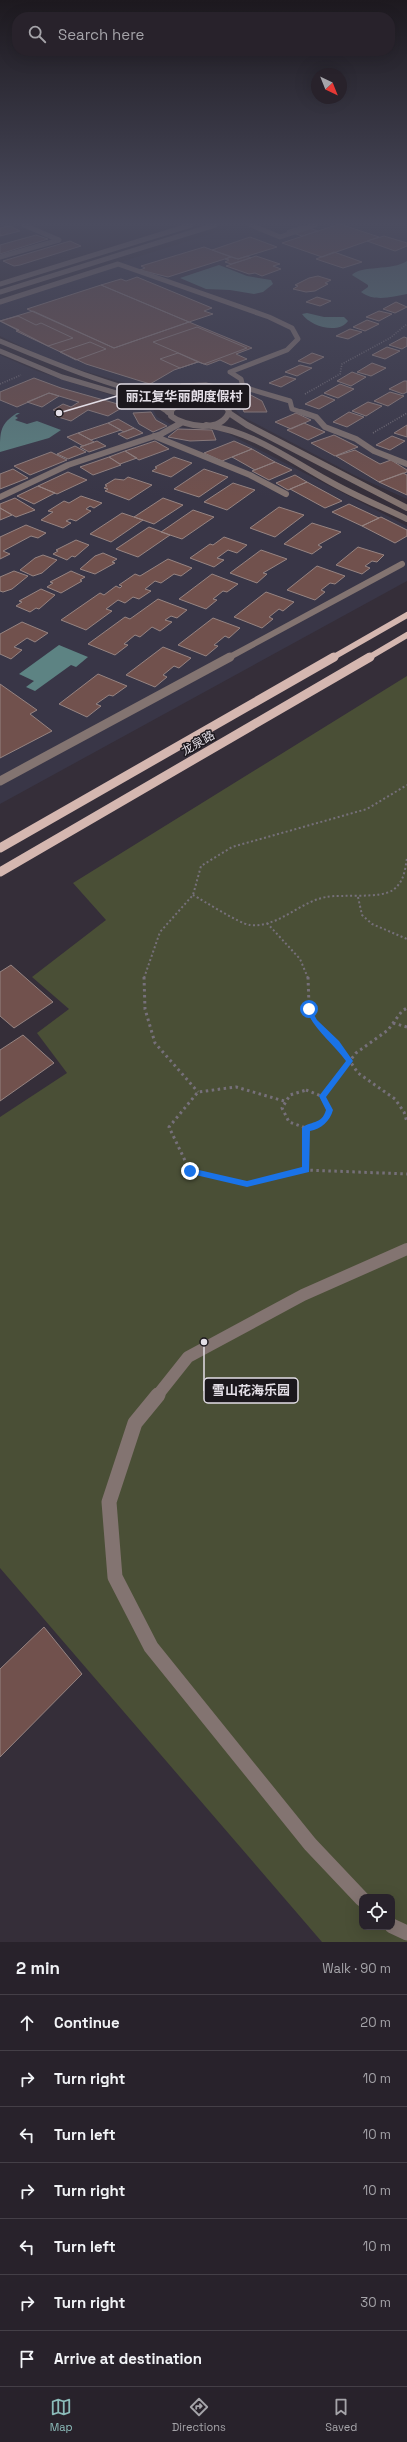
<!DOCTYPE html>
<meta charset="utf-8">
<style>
body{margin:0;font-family:"Space Grotesk","Noto Sans SC",sans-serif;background:#342f37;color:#f1f3f6}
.controls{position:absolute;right:12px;bottom:12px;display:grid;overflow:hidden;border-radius:8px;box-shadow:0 4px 16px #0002}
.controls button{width:36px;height:36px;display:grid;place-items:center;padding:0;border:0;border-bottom:1px solid #443f47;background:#28222b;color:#f1f3f6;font:20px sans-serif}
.compass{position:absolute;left:311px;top:68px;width:36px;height:36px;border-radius:50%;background:#28222b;box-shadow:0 4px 16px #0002;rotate:137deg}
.stop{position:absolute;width:12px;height:12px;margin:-9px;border:3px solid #1a73e8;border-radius:50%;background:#fff}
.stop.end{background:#1a73e8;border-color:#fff;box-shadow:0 1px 4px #0008}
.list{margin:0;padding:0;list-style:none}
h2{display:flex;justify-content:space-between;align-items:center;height:52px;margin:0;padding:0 16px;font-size:17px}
h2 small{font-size:13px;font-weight:400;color:#a5a4a9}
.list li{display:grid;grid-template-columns:26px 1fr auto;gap:12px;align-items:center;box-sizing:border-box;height:56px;padding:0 16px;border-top:1px solid #443f47}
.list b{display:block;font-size:15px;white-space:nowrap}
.list em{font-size:13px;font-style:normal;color:#a5a4a9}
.icon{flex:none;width:22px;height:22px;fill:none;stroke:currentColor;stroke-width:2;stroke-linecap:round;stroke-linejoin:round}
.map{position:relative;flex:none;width:407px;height:1942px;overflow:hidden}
.search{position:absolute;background:#28222b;box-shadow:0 4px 16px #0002;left:12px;right:12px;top:12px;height:44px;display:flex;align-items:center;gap:10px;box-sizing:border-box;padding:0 14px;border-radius:16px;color:#a5a4a9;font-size:15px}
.sheet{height:444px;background:#28222b}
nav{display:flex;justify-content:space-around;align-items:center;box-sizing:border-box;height:56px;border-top:1px solid #443f47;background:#28222b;font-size:11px;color:#a5a4a9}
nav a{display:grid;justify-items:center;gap:2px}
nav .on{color:#8bbbb9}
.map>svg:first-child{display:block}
.commercial{fill:#393647}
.green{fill:#4a4f36;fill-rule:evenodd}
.water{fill:#5d8383}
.building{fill:#71514d;stroke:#968482}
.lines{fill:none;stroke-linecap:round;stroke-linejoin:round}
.path-far2{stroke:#76707a;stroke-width:1.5;stroke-dasharray:1 1.5;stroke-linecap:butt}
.path-far1{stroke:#76707a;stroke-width:2;stroke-dasharray:2 2.5;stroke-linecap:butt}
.path{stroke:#76707a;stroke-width:3;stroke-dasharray:2.5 3.5;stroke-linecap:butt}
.minor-far4{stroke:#837471;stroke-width:5}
.minor-far3{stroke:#837471;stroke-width:6}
.minor-far2{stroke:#837471;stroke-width:9}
.minor-far1{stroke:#837471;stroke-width:12}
.minor{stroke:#837471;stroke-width:15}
.major-far1{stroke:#d5b7b0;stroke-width:6}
.major{stroke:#d5b7b0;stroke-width:9}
.route{fill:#1a73e8}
.labels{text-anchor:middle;stroke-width:3;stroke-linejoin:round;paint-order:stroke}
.street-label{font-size:12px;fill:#e3dee6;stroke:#1b171c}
.leader{fill:none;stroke:#e3dee6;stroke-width:1.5}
.callout-dot{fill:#e3dee6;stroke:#1b171c;stroke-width:1.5}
.callout{fill:#1b171c;stroke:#e3dee6;stroke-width:1.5}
.callout-label{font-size:13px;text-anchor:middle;font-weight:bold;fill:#e3dee6}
</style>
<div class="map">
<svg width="407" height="1942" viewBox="0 0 407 1942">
<rect width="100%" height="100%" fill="#352e39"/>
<path class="commercial" d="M239,225H407V499L356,476L241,416L234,408L221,401L203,397H173L53,362L0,336V300Z
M0,355L37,371L153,409L157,417L174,426L199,430H217L227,433L407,526V581L0,804Z"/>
<path class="green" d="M407,676V1942H322L0,1568V1117L67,1073L37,1033L69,1009L32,977L106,920L73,883ZM362,1897H392V1927H362Z"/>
<path class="water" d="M407,261V294C392,297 374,302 361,292L368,287V285L352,275C361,265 392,271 407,261Z
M219,265L247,276L271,280L273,284L263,292L254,294L230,290L206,289L180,278Z
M307,313L324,317H344L348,321C338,335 310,326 302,314Z
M17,413H20L15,416L18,418L15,420L27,424L37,421L61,430L49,438L0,452C0,431 0,424 17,413Z
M59,645L88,657L76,667L71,665L35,691L26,687L34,681L19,674Z"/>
<path class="building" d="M336,225H343L379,237L322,257L282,243Z
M10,226L20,231L0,236V228Z
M303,226L318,231L302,236L287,231Z
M36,235L48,239L0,254V245Z
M384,236L407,243V246L395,251L367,241Z
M250,237L277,247L238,259L212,250Z
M70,241L81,246L20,265L14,266L3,261Z
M204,247L231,257L168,277L140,270L145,268L141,266Z
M334,252L362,262L343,268L316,259Z
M247,256L251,258L231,264L225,262L229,260L225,259L231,257L238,259Z
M256,256L280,264L273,266L281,269L262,276L255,273L249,274L226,266Z
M318,276L331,280L325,283L328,284L315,291L306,292L293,289L298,286L295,285L309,278Z
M137,277L212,308L204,311L213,314L189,322L101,285L121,279L126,281Z
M101,285L189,322L114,348L27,309Z
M317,297L331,301L320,306L306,302Z
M396,302L407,307L395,313L383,309Z
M33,311L114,348L189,322L252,348L236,354L247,359L231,365L220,360L207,365L198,362L174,370L150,384L86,364L16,331L19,330L0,321Z
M379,311L392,314L379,321L366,317Z
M18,316L36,325L41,323L73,338L48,346L0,321Z
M367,320L379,324L365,331L353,327Z
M197,327L247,348L204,364L153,342Z
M350,329L362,332L348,339L336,336Z
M404,337L407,338V346L402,349L389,345Z
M90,342L106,349L76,360L60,352Z
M387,347L400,351L385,359L372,355Z
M178,353L198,362L180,368L160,359Z
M312,353L324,357L310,364L298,361Z
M372,363L386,368L371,376L357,372Z
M300,365L312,368L297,376L285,372Z
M352,372L366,377L351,386L337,381Z
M285,376L296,379L281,387L269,383Z
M34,378L61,388L125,406L108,416L88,410L71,421L55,416L62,412L53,410L63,404L71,407L79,402L49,393L17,407L0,400V392Z
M404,381H407V392L403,394L389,389Z
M206,383L231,388L220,396L185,393L181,384Z
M340,384L354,389L338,398L324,393Z
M245,392L262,401L267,412H244L241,405L230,398Z
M390,392L404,396L388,406L374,401Z
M49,393L59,396L42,407L27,402Z
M322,395L335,400L319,409L305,404Z
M368,402L382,406L366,416L352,411Z
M151,412L156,420L167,426L153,432L139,424L133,413Z
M349,412L364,417L347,427L333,422Z
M296,413L311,420L291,429L275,422Z
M118,419L134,428L124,432L108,423Z
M108,423L121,430L91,440L78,433Z
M304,423L325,432L308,440L287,430Z
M407,425V437L394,433Z
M134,428L143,433L127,439L118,434Z
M178,429L212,430L216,440L190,441L168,437Z
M78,433L91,440L94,442L83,446L67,437Z
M334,435L358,447L335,456L311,443Z
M392,436L405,441L390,450L376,445Z
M97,441L106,446L89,452L80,447Z
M155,441L169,449L139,460L125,451Z
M234,441L252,449L222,461L204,453Z
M75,446L86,452L68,459L57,454Z
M252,449L275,462L255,470L232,457Z
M355,450L380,464L391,460L407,470V472L379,482L336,456Z
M125,451L137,458L120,464L109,457Z
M51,452L67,460L30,475L14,466Z
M109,457L121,465L93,475L80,467Z
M174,457L192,463L171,477L152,471L157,468L155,467Z
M275,462L292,470L269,480L252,471Z
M13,469L28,478L0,489V474Z
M204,469L228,477L199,497L174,489Z
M68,472L87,480L57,494L38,486Z
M403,473L407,475V495L379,482Z
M295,475L307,482L288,490L276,483Z
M128,477L152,485L129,500L105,491L108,489L104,488L107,486L105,485L115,479L124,480Z
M307,482L342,501L325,508L290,489Z
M233,483L255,490L227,510L204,502Z
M38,486L55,493L34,504L17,496Z
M81,496L102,503L94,508L90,506L86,509L91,511L76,521L70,519L66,521L71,523L63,528L41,520L53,512L48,511L64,501L69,503Z
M15,498L35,510L16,517L0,508V504Z
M163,498L183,505L154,524L134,517Z
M349,504L379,518L362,526L332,512Z
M279,507L304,515L275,537L250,528Z
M0,508L12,515L0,520Z
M193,510L214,517L182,539L161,532Z
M122,513L143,520L111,542L90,534Z
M381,517L407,530V536L395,543L362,526Z
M312,523L341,532L318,545L322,547L312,554L284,544Z
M26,525L46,533L38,538L31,536L3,551L10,554L0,559V537Z
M149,527L170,535L138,557L116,549Z
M224,537L247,545L237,553L228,550L217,558L224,560L214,567L190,558L210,544L213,545Z
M76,540L89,545L75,557L72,556L67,560L53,554L58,551L56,550Z
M358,547L384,555L377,562L372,561L365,566L370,568L362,574L336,565Z
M261,550L287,559L263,573L267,574L257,583L230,573Z
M103,553L117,559L112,562L115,563L95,574L80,569L95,556Z
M43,555L57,560L42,573L33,576L20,570L35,558Z
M168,559L192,568L181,576L174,574L161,583L155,581L145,589L151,591L139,599L133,597L125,603L118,600L106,609L112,611L86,630L61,620L100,593L104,595L116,586L120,588L122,586L119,585L135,574L140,576Z
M317,566L345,576L335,584L330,583L321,590L325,592L315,600L287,590Z
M14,571L28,576L12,589L3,592L0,591V577Z
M71,571L85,577L80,580L82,581L61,593L47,587L53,583L50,582Z
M212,574L238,584L227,592L223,591L213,599L217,600L206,609L179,599Z
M41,589L55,595L39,609L36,608L30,612L16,606L22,602L19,601Z
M266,592L294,602L283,611L279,609L269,617L273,619L262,628L234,617Z
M158,599L187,610L177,618L171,616L165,620L172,622L160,631L152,627L140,637L135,635L124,644L128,645L115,655L88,644L125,617L130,619Z
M213,618L240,628L229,638L225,636L214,645L218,646L206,656L178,645Z
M22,622L48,633L35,642L27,638L14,647L22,650L11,659L0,654V634Z
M163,647L191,658L179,668L174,666L163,675L167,677L155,687L126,675Z
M98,674L127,686L113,696L109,695L96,704L101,706L87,717L59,704Z
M0,684L37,710L30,714L52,731L0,758Z
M11,965L53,1002L14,1028L0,1016V972Z
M23,1035L54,1063L0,1101V1050Z
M44,1627L82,1674L0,1757V1669Z"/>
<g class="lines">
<path class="path-far2" d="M0,384L21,375
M305,394L340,374L342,364L390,338L407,324
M373,433L407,413"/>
<path class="path-far1" d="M193,895C204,901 240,924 250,925C278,928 299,902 326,897C341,894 380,899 393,890C404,882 405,870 407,858
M358,897L362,915L372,924L407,939
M267,923L300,959L308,978
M144,978L160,932L193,895L201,866L232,847L367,809L407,785"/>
<path class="path" d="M144,977L145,1009L155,1043L198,1092
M308,977L309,1005L312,1018L338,1044L358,1073L395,1099L404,1112L407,1122
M393,1023L407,1027
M306,1090L321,1096L329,1110L323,1123L306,1128L289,1122L282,1108L290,1095Z
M322,1096L356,1053L388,1030L402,1011L407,1008
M284,1101L236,1087L198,1092L169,1127L190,1171L247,1184L306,1170L407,1174
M306,1128V1170"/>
<path class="minor-far4" d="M251,225L280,237L315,225
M0,257L59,240L24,225
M0,284L191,225
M0,292L215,225
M0,302L118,264L269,317L292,328L298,339L287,350L230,372L241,379L243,387L290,401L292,409L304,413
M0,341C60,366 122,392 186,402
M0,351L62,377L157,405L170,413
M170,413C179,397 222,393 229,413"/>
<path class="minor-far3" d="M168,412L170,413
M171,412V416C185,427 221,433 229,412
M301,412L316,417L325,427L356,439L374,451L407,464
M229,413L247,425L407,508
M206,425C253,432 287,458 327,480C353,495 380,506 407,519
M154,436L250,475L286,494
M0,497L68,465L161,434L181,423
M228,658L402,564"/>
<path class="minor-far2" d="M0,781L230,657"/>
<path class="minor-far1" d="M157,1396L188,1357L303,1295L407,1249"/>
<path class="minor" d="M158,1395L135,1423L109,1502L115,1577L151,1647L310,1844L362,1899
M392,1926L407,1933"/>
<path class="major-far1" d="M332,658L407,615
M368,658L407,635"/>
<path class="major" d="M0,848L334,657
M0,872L370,657"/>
</g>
<linearGradient id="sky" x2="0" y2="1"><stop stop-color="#1d191f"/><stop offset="0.45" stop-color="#4b4c5f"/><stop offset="1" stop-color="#4b4c5f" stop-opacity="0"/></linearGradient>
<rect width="407" height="497" fill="url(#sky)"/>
<path class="route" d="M309,1006L317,1020L339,1041L353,1061L326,1097L333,1110C330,1121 321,1129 310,1131L309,1172L247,1187L187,1173V1169L190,1168L247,1181L302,1167V1128C309,1121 322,1125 326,1110L319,1096L346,1061C333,1043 314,1030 306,1009Z"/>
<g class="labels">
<g class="street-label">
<text transform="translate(198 743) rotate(-30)" y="4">龙泉路</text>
</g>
</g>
<path class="leader" d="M59 413L117 396M204 1342L204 1391"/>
<g class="callout-dot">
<circle cx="59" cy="413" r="4"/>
<circle cx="204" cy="1342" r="4"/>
</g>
<g class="callout">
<rect x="117" y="384" width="133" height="25" rx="4"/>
<rect x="204" y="1378" width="94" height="25" rx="4"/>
</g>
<g class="callout-label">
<text x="184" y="401">丽江复华丽朗度假村</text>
<text x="251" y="1395">雪山花海乐园</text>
</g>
</svg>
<div class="controls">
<button><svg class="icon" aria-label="locate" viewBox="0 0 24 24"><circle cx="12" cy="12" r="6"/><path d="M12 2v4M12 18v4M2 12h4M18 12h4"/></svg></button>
</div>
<svg class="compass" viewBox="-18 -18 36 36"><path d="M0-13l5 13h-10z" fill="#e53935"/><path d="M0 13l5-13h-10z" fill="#a5a4a9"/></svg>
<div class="stop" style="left:309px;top:1009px"></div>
<div class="stop end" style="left:190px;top:1171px"></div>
<div class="search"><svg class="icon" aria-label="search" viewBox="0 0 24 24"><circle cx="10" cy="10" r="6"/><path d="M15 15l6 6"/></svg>Search here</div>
</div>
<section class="sheet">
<h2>2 min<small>Walk · 90 m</small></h2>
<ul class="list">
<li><svg class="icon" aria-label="ahead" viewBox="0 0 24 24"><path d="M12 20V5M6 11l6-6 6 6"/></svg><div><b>Continue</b></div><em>20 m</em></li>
<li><svg class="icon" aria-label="right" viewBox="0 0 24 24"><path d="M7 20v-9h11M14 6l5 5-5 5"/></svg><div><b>Turn right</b></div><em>10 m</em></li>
<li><svg class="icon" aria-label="left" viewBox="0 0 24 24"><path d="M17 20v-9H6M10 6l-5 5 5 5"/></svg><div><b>Turn left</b></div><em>10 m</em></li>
<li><svg class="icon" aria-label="right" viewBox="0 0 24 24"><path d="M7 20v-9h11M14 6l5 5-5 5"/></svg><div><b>Turn right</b></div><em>10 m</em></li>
<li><svg class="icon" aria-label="left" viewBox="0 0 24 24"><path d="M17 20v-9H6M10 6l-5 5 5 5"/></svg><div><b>Turn left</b></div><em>10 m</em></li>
<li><svg class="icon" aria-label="right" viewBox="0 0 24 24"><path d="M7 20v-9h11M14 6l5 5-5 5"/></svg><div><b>Turn right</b></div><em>30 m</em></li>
<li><svg class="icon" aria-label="arrive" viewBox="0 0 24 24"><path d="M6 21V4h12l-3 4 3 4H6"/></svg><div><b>Arrive at destination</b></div></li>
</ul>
</section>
<nav>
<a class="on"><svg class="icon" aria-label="map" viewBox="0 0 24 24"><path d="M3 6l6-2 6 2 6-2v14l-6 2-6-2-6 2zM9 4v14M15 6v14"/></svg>Map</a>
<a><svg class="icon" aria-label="directions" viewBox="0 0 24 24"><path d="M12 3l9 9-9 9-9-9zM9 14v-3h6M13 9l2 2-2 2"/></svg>Directions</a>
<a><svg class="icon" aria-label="saved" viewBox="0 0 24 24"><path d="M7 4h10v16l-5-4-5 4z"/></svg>Saved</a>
</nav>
